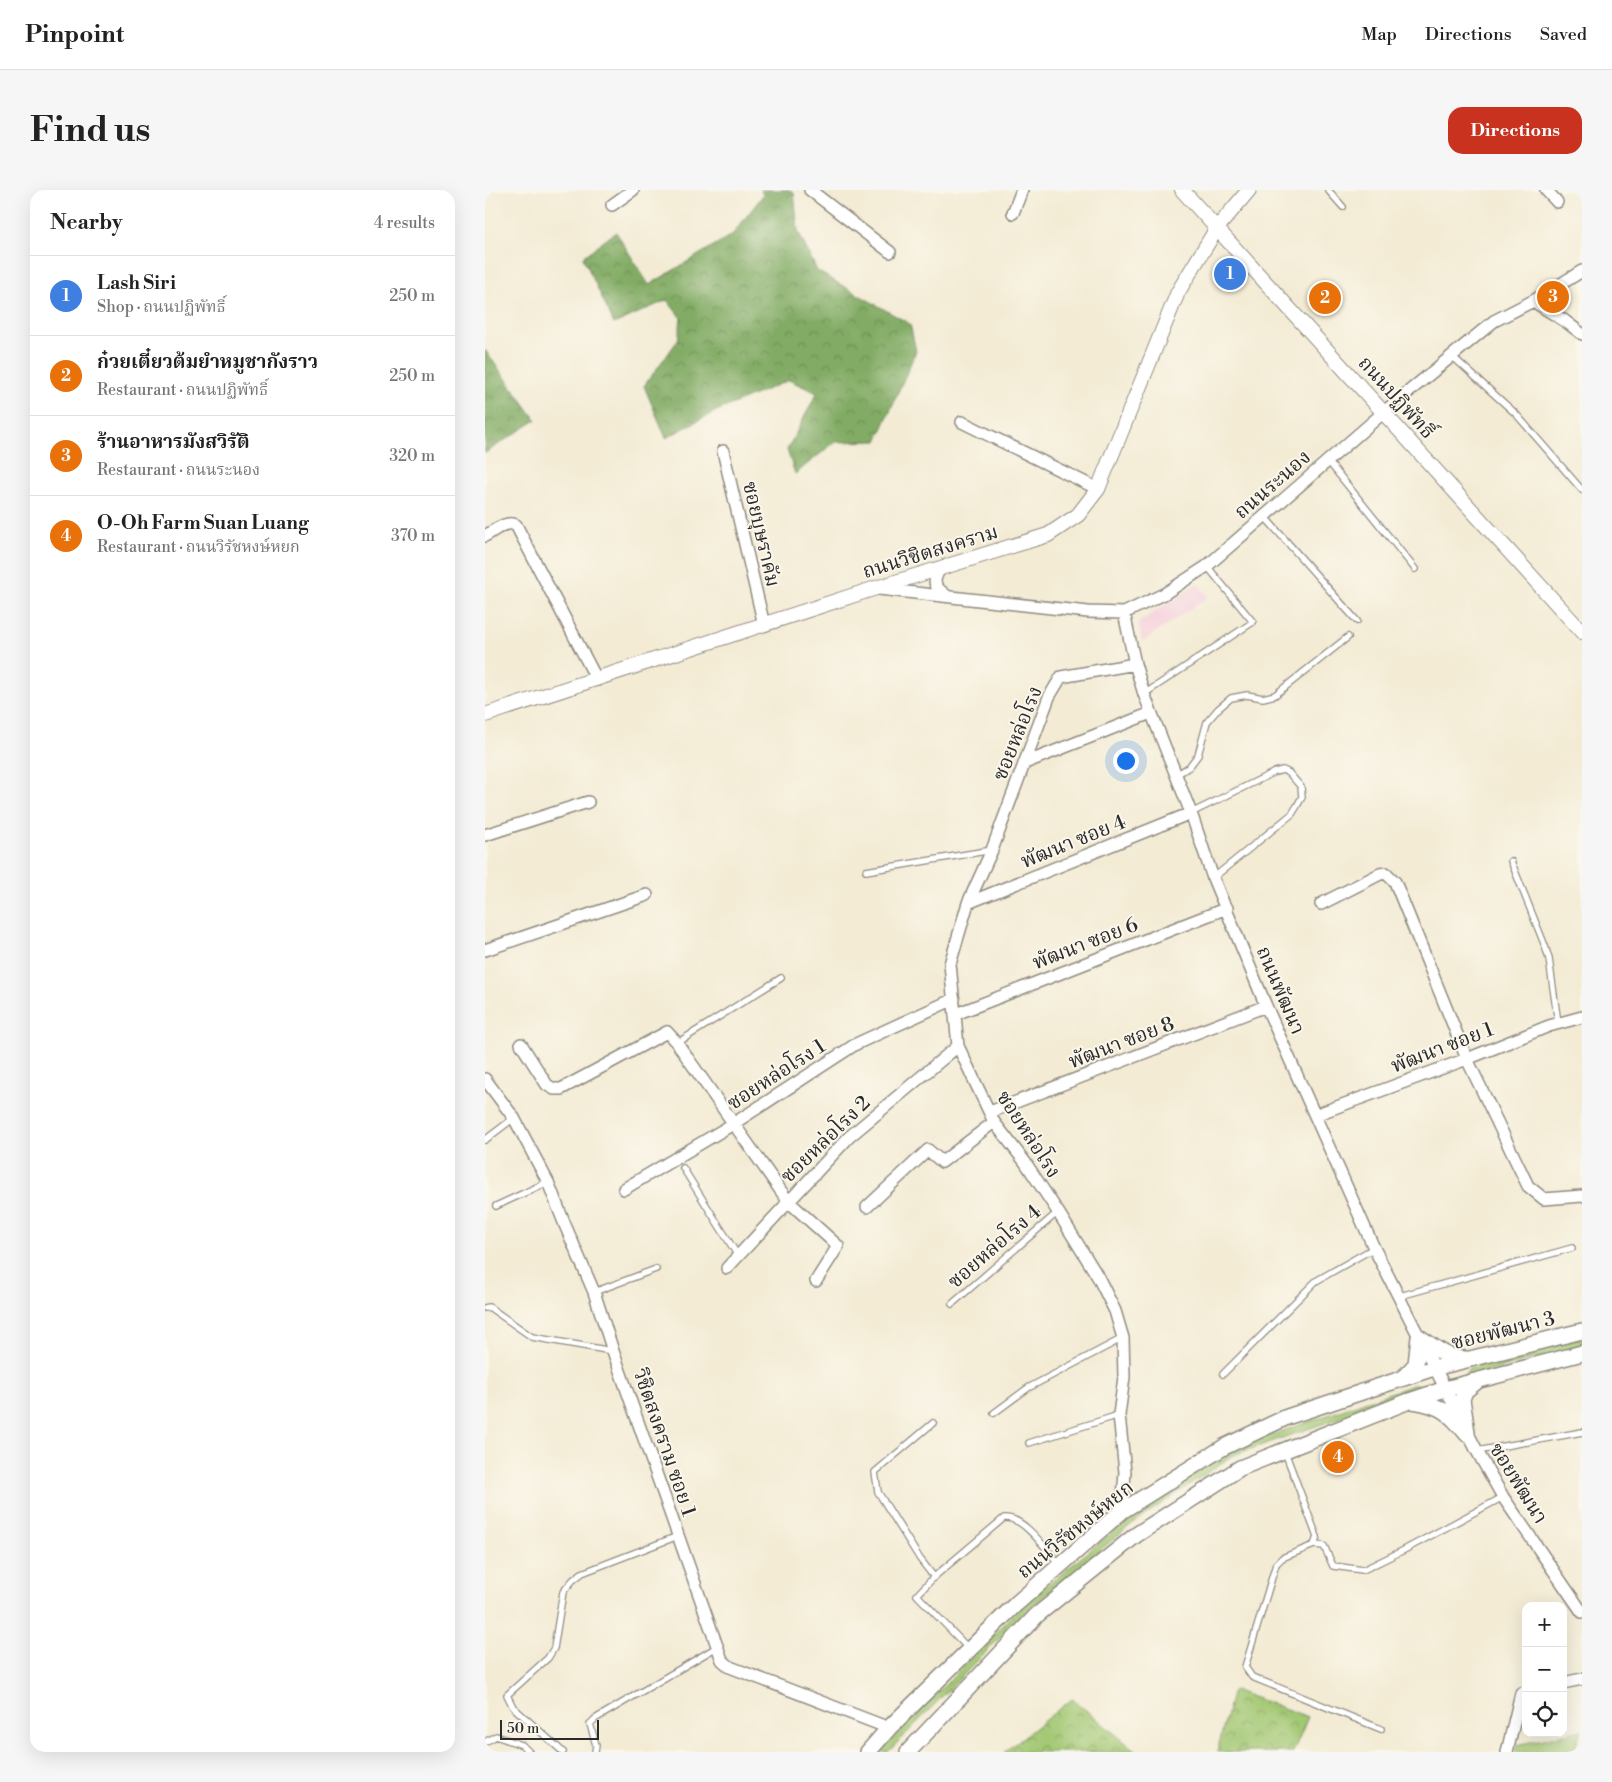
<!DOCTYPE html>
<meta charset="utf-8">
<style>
body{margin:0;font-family:"Libre Bodoni","Noto Serif Thai",serif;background:#f6f6f6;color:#222}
.controls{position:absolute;right:15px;bottom:15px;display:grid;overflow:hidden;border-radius:10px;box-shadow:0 5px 20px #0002}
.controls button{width:45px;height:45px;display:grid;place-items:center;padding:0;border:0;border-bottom:1px solid #e0e0e0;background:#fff;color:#222;font:25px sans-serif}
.scale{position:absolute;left:15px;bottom:12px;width:99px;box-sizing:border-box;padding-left:5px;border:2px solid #2b2b2b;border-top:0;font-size:14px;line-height:18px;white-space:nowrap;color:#2b2b2b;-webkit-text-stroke:4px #fbf7ec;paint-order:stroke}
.you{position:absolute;left:640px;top:570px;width:18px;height:18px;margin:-12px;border:4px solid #fff;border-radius:50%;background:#1a73e8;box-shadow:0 0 0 8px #1a73e833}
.badge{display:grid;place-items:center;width:32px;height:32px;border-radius:50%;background:#c8321e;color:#fff;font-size:16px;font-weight:700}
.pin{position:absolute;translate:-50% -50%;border:2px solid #fff;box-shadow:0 1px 5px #0006}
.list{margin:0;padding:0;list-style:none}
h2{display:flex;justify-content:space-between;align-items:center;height:65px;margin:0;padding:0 20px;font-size:21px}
h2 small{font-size:16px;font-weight:400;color:#767676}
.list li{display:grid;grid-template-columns:32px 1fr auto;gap:15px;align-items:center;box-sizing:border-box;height:80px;padding:0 20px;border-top:1px solid #e0e0e0}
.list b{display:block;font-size:19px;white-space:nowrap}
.list p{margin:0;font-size:16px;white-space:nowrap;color:#767676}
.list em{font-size:16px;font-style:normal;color:#767676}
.icon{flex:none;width:28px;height:28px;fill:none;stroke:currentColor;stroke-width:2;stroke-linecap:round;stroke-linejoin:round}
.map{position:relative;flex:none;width:1097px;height:1562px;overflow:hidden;border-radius:15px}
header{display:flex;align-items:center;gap:30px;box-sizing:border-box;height:70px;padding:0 25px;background:#fff;border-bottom:1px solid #e0e0e0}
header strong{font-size:24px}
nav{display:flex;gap:28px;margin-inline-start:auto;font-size:18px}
.intro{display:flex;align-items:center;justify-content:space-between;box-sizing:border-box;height:120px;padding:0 30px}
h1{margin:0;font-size:35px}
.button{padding:12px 22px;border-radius:15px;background:#c8321e;color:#fff;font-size:18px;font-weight:700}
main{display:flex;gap:30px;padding:0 30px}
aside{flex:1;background:#fff;border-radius:15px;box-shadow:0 5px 20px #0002}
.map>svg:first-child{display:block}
.built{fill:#f5cfdc}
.grass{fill:#a3c873;stroke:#677a4f}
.forest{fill:url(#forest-crowns);stroke:#566c48}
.park{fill:url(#park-crowns);stroke:#677a4f}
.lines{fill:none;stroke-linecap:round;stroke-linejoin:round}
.service-casing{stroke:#8f8b80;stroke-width:8}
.minor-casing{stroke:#8f8b80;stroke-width:14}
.tertiary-casing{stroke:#8f8b80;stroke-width:16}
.secondary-casing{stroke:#8f8b80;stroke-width:18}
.service{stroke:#fff;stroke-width:5.5}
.minor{stroke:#fff;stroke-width:11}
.tertiary{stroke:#fff;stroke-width:14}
.secondary{stroke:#fff;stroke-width:15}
.labels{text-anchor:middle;stroke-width:4;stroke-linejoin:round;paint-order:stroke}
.street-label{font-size:20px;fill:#2b2b2b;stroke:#fbf7ec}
</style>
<header>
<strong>Pinpoint</strong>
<nav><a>Map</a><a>Directions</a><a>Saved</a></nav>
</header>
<div class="intro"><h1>Find us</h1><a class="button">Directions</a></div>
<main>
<aside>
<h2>Nearby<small>4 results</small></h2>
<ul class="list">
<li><span class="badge" style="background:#3f7fe0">1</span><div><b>Lash Siri</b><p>Shop · ถนนปฏิพัทธิ์</p></div><em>250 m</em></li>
<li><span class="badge" style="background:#e8710a">2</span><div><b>ก๋วยเตี๋ยวต้มยำหมูชากังราว</b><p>Restaurant · ถนนปฏิพัทธิ์</p></div><em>250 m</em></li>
<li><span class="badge" style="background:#e8710a">3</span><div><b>ร้านอาหารมังสวิรัติ</b><p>Restaurant · ถนนระนอง</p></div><em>320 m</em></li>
<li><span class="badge" style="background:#e8710a">4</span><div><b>O-Oh Farm Suan Luang</b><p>Restaurant · ถนนวิรัชหงษ์หยก</p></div><em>370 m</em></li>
</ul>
</aside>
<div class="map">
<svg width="1097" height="1562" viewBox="0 0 1097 1562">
<defs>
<pattern id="forest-crowns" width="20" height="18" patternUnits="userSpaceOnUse" patternTransform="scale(1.25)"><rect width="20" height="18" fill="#82ac65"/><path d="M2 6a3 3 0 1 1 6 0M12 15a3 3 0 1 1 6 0" fill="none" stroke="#6b8c53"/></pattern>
<pattern id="park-crowns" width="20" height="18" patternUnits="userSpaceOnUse" patternTransform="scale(1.25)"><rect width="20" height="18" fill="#a3c873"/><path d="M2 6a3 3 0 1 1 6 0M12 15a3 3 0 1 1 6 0" fill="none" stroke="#85a35f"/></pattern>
</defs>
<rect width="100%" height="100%" fill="#fbf7ec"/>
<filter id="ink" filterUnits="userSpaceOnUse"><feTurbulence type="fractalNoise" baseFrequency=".02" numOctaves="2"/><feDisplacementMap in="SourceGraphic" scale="10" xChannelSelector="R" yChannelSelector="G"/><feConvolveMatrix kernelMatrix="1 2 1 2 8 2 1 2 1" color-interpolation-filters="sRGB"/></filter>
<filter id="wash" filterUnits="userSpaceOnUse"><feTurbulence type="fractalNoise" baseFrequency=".0096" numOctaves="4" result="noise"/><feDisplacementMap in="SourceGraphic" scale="20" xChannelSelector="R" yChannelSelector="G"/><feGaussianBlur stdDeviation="1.12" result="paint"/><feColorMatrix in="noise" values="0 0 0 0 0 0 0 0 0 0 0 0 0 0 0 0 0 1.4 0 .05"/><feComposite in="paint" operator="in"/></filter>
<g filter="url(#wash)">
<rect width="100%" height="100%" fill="#f3ebd4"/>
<path class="built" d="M713,393L723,407L657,452L653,433Z"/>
<path class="grass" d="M1097,1147V1156L986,1186L980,1184L984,1178Z
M928,1195H934L935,1198L932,1201L748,1265L648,1333L542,1420L403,1562H395L538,1415L645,1328L747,1259Z
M1097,1540L1088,1562H1030L1032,1555Z"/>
<path class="forest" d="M276,0H304L309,2L313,41L332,81L425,134L431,161L392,251L350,252L310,284L302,260L332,203L304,190L227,223L181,248L159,196L193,150L196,128L182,110L129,134L98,67L131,42L164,95L248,44L278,5Z
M0,160L51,230L0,263Z"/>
<path class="park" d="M748,1500L823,1527L808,1562H732Z
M587,1509L652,1562H519Z"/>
</g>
<g filter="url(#ink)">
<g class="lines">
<defs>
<path id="service" d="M843,0L858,17
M967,166L1031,224L1097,300
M843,271L930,379
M779,326L872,431
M659,504L768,432L722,376
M691,585L704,577L713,565L722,532L733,519L746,508L762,505L778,508L790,505L863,447
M706,623L790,582L798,580L804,583L816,597L817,607L812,616L807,624L728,688
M1026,671L1060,756L1064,769L1073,833
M381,681L507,660
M192,853L296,788
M0,950L29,928
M198,978L253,1066
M11,1016L63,992
M109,1102L171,1079
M915,1106L1087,1058
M467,1114L573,1022
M0,1118L4,1117L47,1147L127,1161
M738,1184L831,1091L889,1058
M509,1223L543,1198L638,1148
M448,1233L390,1282L393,1302L435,1369L449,1387L432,1405L483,1458
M544,1253L634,1225
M992,1261L1097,1242
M800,1262L832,1347L829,1355L797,1368L791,1374L760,1477L767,1487L896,1539
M829,1355L839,1356L848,1376L878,1380L919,1360L1018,1307
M449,1387L519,1328C539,1326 562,1361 575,1375
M0,1552L11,1546L37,1555L44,1562
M78,1562L28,1517L22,1505L63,1468L69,1458L78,1402L88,1390L97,1383L193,1346
M110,1562L111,1555L105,1534L110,1529L232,1457"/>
<path id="minor" d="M325,0L405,62
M1061,0L1072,12
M127,15L148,0
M528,23L537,0
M1048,111L1080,131L1097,144
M477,232L613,299
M238,261L279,435
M0,346C9,341 21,330 31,335L112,490
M455,379C446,393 450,397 462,406
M394,399L603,422L639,423L679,404L722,376L899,222L1009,131L1048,111L1097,81
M639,423L650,474L659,504L706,623L728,688L781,816L889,1058L992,1261L1018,1307L1097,1422
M540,573L666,523
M0,645L103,612
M483,713L706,623
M836,714L895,684L901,683L910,692L982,869L1043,996L1059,1009L1097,1006
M0,760L162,705
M471,824L742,718
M36,854L62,895L69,899H76L182,842L192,853L303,1011L353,1056L331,1091
M0,889L29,928L63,992L80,1035L109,1102L128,1161L237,1470L245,1477L404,1538
M505,922L781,816
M830,925L982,869L1064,836L1097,827
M139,999L248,934L371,854L469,809
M382,1017L443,960L457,972L509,932
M242,1078L364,947L473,856
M637,1321L640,1282L634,1225L639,1187L638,1148L630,1121L613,1087L573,1022L540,972L509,932L473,856L465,774L483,713L507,660L564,507L576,487L650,474
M1078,1493L1097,1489
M1022,1562L1036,1503L1041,1502"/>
<path id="tertiary" d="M697,0L1097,442
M0,525L391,398L563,345L593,325L613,299L693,102L732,38L764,0"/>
<path id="secondary" d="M918,1188L931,1174L934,1147C949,1157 963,1169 981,1169
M928,1211C956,1215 965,1223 982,1244
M982,1242L977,1209L980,1201L991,1192
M383,1562L404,1538L531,1414L637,1321L739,1257L802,1227L949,1178L1097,1141
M423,1562L552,1425L651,1345L755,1278L924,1211L960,1199L1097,1163"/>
</defs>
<use href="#service" class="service-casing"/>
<use href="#minor" class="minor-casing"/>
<use href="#tertiary" class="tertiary-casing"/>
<use href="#secondary" class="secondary-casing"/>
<use href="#service" class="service"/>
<use href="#minor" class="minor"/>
<use href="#tertiary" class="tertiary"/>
<use href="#secondary" class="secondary"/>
</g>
</g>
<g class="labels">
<g class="street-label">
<text transform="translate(912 207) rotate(48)" y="7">ถนนปฏิพัทธิ์</text>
<text transform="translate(787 294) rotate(-41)" y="7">ถนนระนอง</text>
<text transform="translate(277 344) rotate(77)" y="7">ซอยบุษราคัม</text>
<text transform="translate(445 361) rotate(-17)" y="7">ถนนวิชิตสงคราม</text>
<text transform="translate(532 543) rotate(-68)" y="7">ซอยหล่อโรง</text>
<text transform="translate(588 651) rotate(-22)" y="7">พัฒนา ซอย 4</text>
<text transform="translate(600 753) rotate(-21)" y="7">พัฒนา ซอย 6</text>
<text transform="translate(796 800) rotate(67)" y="7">ถนนพัฒนา</text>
<text transform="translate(636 852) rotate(-21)" y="7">พัฒนา ซอย 8</text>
<text transform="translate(957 857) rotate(-21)" y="7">พัฒนา ซอย 1</text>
<text transform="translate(291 884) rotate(-33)" y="7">ซอยหล่อโรง 1</text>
<text transform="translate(544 944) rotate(57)" y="7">ซอยหล่อโรง</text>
<text transform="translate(340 949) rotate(-44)" y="7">ซอยหล่อโรง 2</text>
<text transform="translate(509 1056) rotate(-41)" y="7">ซอยหล่อโรง 4</text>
<text transform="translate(1018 1140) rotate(-14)" y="7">ซอยพัฒนา 3</text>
<text transform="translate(180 1252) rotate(71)" y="7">วิชิตสงคราม ซอย 1</text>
<text transform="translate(1034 1293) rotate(58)" y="7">ซอยพัฒนา</text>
<text transform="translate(590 1339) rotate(-39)" y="7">ถนนวิรัชหงษ์หยก</text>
</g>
</g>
</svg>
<div class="controls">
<button>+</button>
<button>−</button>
<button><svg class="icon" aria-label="locate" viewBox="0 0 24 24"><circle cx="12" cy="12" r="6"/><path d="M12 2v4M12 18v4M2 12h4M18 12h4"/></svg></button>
</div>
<div class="scale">50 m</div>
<div class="you"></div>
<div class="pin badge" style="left:745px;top:84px;background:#3f7fe0">1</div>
<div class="pin badge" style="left:840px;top:108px;background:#e8710a">2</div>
<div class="pin badge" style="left:1068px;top:107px;background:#e8710a">3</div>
<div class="pin badge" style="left:853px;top:1267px;background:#e8710a">4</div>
</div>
</main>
